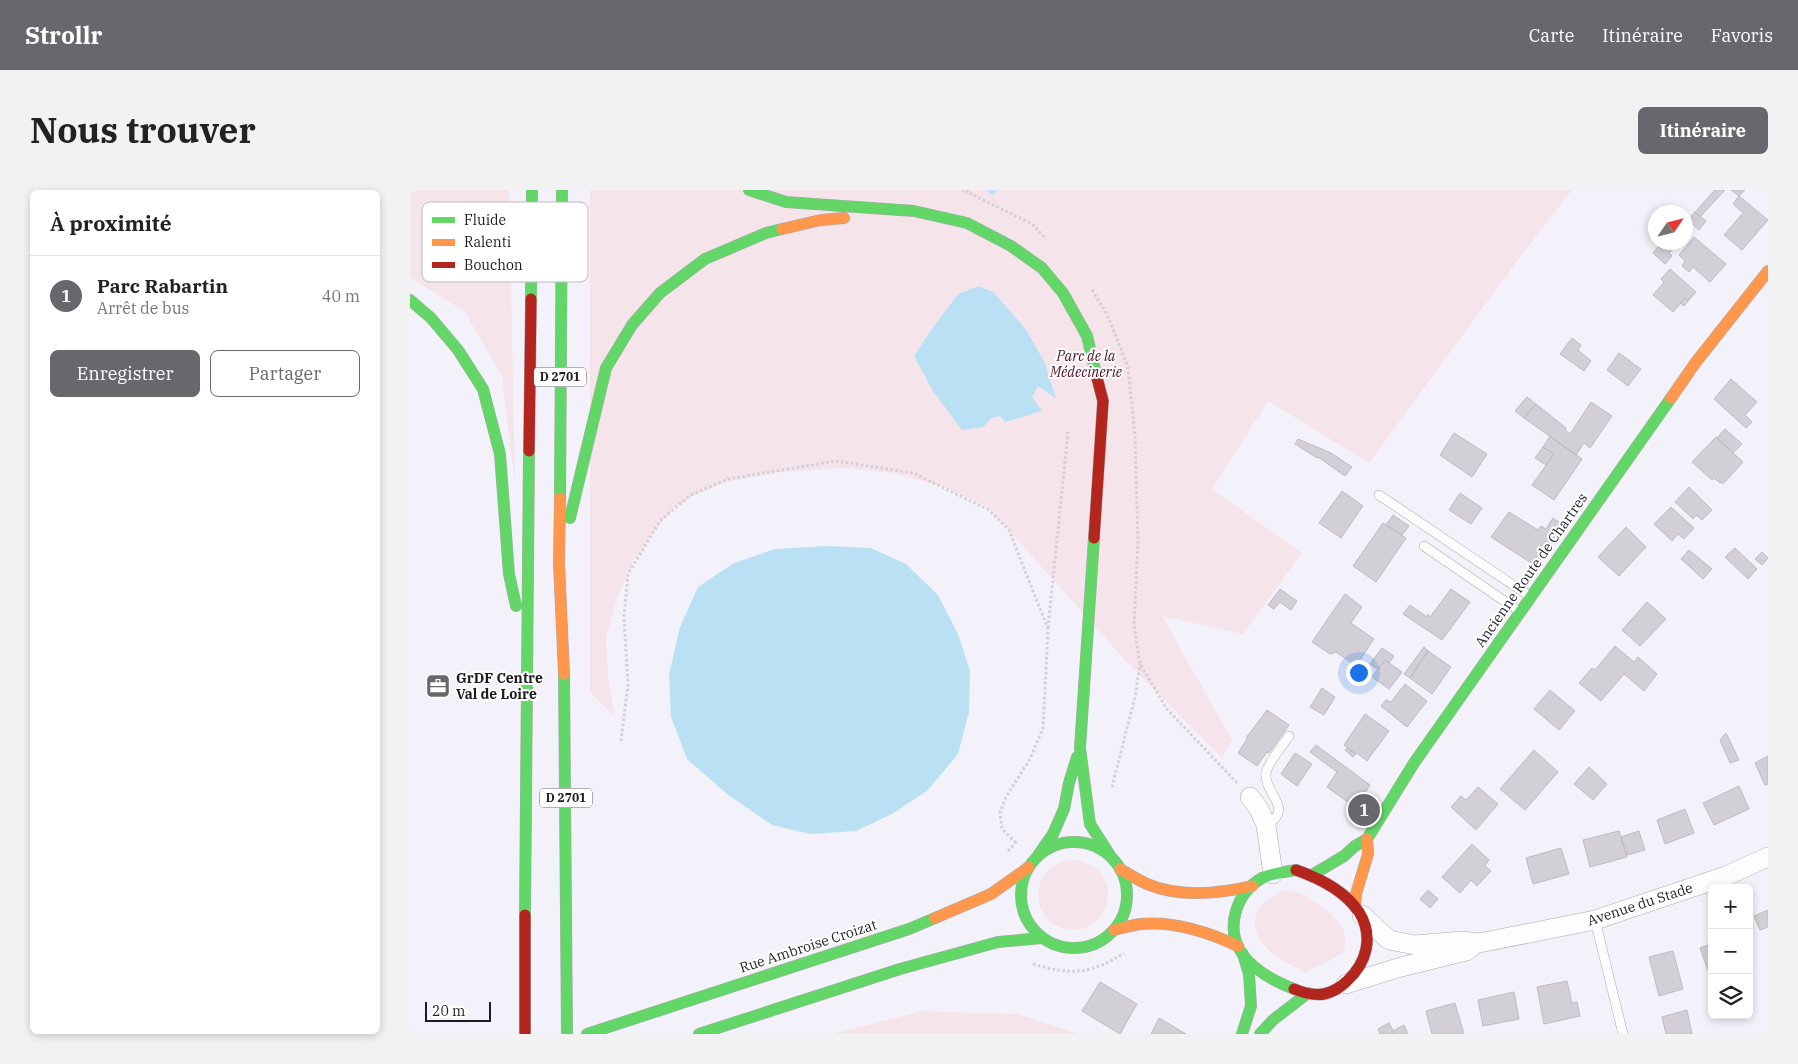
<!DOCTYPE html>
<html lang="fr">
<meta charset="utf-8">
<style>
body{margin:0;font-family:"IBM Plex Serif",serif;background:#f2f2f2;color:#222}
.controls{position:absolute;right:15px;bottom:15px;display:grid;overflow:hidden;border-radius:8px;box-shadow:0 2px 8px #0003}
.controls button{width:45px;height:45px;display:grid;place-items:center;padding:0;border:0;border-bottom:1px solid #e0e0e0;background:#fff;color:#222;font:25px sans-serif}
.compass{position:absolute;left:1238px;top:15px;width:45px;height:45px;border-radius:50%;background:#fff;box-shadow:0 2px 8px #0003;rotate:55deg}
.scale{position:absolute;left:15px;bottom:12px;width:66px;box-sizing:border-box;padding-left:5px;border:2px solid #1e1c23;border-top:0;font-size:14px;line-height:18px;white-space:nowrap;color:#1e1c23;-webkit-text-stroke:4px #fff;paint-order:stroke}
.you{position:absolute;left:948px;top:482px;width:18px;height:18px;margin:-12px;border:4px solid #fff;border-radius:50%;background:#1a73e8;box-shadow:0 0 0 8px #1a73e833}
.badge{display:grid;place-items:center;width:32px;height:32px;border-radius:50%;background:#69676e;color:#fff;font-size:16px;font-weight:700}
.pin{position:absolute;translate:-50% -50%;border:2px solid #fff;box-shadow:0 1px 5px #0006}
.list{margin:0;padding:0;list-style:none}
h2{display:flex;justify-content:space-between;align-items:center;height:65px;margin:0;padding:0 20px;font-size:21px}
h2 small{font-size:16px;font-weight:400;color:#767676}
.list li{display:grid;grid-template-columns:32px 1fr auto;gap:15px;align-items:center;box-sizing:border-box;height:80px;padding:0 20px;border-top:1px solid #e0e0e0}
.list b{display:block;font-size:19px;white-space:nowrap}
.list p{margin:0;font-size:16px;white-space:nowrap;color:#767676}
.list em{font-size:16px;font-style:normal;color:#767676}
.actions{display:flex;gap:10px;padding:15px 20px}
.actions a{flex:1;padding:11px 0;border:1px solid #69676e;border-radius:8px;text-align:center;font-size:18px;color:#69676e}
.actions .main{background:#69676e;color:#fff}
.icon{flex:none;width:28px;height:28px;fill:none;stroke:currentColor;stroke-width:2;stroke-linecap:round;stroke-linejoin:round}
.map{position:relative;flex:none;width:1358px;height:844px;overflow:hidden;border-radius:8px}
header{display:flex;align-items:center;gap:30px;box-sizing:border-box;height:70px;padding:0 25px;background:#69676e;color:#fff}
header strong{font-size:24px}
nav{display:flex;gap:28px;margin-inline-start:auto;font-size:18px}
.intro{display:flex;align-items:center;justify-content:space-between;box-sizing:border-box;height:120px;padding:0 30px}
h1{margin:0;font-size:35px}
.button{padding:12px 22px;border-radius:8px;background:#69676e;color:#fff;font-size:18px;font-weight:700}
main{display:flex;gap:30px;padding:0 30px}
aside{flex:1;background:#fff;border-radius:8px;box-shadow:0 2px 8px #0003}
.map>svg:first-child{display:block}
.green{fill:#f6e4eb}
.water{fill:#bae0f3}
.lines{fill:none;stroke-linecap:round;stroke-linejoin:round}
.stream{stroke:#bae0f3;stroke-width:7}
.building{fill:#d3cfd6;stroke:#bebac1}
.lane-casing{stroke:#abaab0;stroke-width:10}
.street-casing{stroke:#abaab0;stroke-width:20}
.fast-casing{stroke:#abaab0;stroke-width:12}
.slow-casing{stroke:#abaab0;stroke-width:12}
.jam-casing{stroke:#abaab0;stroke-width:12}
.path{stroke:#d2d0d4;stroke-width:3;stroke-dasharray:2.5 2.5;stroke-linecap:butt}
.lane{stroke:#fdfdfe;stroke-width:9}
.street{stroke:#fdfdfe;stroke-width:19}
.fast{stroke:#63d668;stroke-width:11}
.slow{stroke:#ff974d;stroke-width:11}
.jam{stroke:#b3261e;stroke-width:11}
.labels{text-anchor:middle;stroke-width:4;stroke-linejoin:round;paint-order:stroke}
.shield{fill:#fff;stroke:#626065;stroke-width:1}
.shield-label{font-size:12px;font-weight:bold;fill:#1e1c23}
.park-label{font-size:14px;font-style:italic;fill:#501127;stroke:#fff}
.street-label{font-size:14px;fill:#1e1c23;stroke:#fff}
.poi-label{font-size:14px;font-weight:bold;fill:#1e1c23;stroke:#fff;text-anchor:start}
.key{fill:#fff;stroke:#bcbbbd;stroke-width:1}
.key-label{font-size:14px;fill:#1e1c23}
</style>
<header>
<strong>Strollr</strong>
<nav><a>Carte</a><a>Itinéraire</a><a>Favoris</a></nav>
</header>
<div class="intro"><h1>Nous trouver</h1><a class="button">Itinéraire</a></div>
<main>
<aside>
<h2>À proximité<small></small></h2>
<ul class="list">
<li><span class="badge">1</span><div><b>Parc Rabartin</b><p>Arrêt de bus</p></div><em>40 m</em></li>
</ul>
<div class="actions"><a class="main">Enregistrer</a><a>Partager</a></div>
</aside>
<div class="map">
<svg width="1358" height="844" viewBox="0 0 1358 844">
<rect width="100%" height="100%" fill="#f3f2fa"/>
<path class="green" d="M0,0H99L105,294L92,186L55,122L0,87Z
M180,0H1162L1107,71L959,273L858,211L802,299L892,363L833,444L752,426L822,550L812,568L716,471L578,317L534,297L484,283L433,278L371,282L317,292L286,304L265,317L244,341L223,371L207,408L196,447L198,487L205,527L180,502Z
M628 705a35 35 0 1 1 70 0a35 35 0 1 1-70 0Z
M872,701C875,701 880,701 883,701C899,706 926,724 933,739C936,746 935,754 934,762L916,773L902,778L897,783C877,773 843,758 845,731C846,715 858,708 872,701Z
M512,821L607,824L670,844H421Z"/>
<path class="water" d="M569,96L583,102L615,138L635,173L646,208L628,196L622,207L632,221L595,232L590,226L582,228L573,237L552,240L523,201L504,166L519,143L548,104Z
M417,356L461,358L496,374L528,405L548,444L560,481L559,522L548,564L518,600L482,624L446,641L400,644L362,635L317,604L277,569L261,527L259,485L270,437L288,397L324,373L365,359Z"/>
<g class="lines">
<path class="stream" d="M582,1L583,0"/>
</g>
<path class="building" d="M1305,0H1315L1290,27L1285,22Z
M1321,0H1335L1329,6Z
M1329,6L1358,30L1332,60L1314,45L1333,23L1323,14Z
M1285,22L1296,31L1289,40L1278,30Z
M1284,47L1316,74L1300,92L1283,77L1279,82L1272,76L1275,71L1269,65Z
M1252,52H1268L1259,63L1262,66L1255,74L1243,63Z
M1260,79L1286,102L1278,111L1275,108L1263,122L1243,105L1254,92L1251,89Z
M1275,108L1278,111L1274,116L1270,113Z
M1162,148L1171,155L1168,160L1181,171L1174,181L1150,164Z
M1209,163L1231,179L1218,196L1197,180Z
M1321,189L1347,212L1335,225L1342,232L1336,238L1304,209Z
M1117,207L1126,214L1114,228L1105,221Z
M1181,212L1202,226L1180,258L1174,253L1166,265L1114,228L1126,214L1156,238L1155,240L1160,244Z
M1315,239L1332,254L1323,263L1307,248Z
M1044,243L1077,264L1062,287L1030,265Z
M1140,246L1172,269L1144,310L1122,295L1144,264L1133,257Z
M1306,247L1333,272L1314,293H1310L1304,288L1302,290L1282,272Z
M888,249L921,263L942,277L935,286L908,267L907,268L885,254Z
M1133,257L1144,264L1136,275L1125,268Z
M1279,297L1302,320L1292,330L1286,325L1283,329L1265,312Z
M932,301L953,316L931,348L909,333Z
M1050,303L1072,318L1061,334L1039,320Z
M1261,317L1284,338L1274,349L1268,344L1262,351L1244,334Z
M1099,322L1128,340L1131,336L1136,339L1143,328L1153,335L1126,376L1081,347Z
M983,325L999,336L992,345L976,335Z
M973,333L996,348L966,392L943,376Z
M1216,337L1236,357L1209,386L1188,367Z
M1325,358L1347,379L1338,389L1315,367Z
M1279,360L1302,379L1293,389L1271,369Z
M1352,362L1358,368L1352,375L1345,369Z
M870,399L887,411L881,420L870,412L864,419L858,415Z
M1041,399L1060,412L1032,450L993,424L1000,415L1017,427L1018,424L1020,427Z
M935,404L952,417L941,433L964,449L946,476L926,462L920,464L902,452Z
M1237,412L1256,429L1230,456L1212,440Z
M1205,456L1224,472L1228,467L1247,484L1234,501L1214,484L1191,511L1169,493L1182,478L1185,480Z
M1014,457L1018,461L1000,488L994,484Z
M972,458L984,466L979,473L975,470L968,479L960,474Z
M1018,461L1041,477L1022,504L1000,488Z
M975,470L992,482L979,499L962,487Z
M995,494L1017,511L997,537L971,516L976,510L981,512Z
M912,498L925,507L914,525L900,517Z
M1140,500L1165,521L1149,540L1124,519Z
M857,520L879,535L859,563L857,562L847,576L828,563L837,549L836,548Z
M955,524L979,541L957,571L947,563L946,564L934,555Z
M1316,543L1329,570L1320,573L1310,550Z
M906,555L960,595L946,618L917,597L927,582L900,562Z
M937,558L946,564L943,567L935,560Z
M1124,560L1148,582L1115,620L1090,599Z
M885,563L902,574L887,596L871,584Z
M1358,566V594L1355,595L1345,573Z
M1179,577L1197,594L1183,610L1164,594Z
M1329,596L1339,619L1304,635L1293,613Z
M1068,597L1088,614L1066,640L1041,617L1051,606L1056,610Z
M1275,619L1284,643L1255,654L1247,630Z
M1209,641L1217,667L1180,677L1173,650Z
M1229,641L1235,660L1217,665L1211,647Z
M1062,654L1079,670L1075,676L1081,681L1067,696L1061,690L1050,703L1032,687Z
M1151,658L1159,684L1123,694L1116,668Z
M1018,700L1028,709L1020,718L1010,709Z
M1358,720V737L1350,740L1344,726Z
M1302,754V785L1300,786L1290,758Z
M1263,761L1273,799L1249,806L1239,767Z
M1157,791L1162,813L1167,812L1170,826L1134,834L1127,797Z
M690,792L727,814L710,844L672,821Z
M1104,802L1109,829L1073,836L1068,810Z
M1045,813L1054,844H1022L1016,821Z
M1277,820L1282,844H1256L1252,827Z
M749,828L776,844H741Z
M979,833L985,844H970L968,839Z
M994,835L998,844H985L983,841Z"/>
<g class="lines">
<defs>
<path id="lane" d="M969,305L1118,405
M1014,356L1109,421
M856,635C886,619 853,603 856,583C857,574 873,555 879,546
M1185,730L1213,844"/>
<path id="street" d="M840,607L849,619L856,635L863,684
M952,725L979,750L1005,755L1052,751L1069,753L1185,730L1316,686L1358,667
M936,794L991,777L1056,761L1061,758"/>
<path id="fast" d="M339,0L376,12L504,21L557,33L601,56L632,78L653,103L677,146L686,184
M121,109L122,0
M0,110L21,128L48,160L73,199L90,264L99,384L106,416
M150,308L152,0
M160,328L196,178L222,135L250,103L295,69L356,43L372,39
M684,348L670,558L680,634L701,667
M154,484L157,844
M611 705a53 53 0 1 1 106 0a53 53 0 1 1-106 0Z
M629,664L643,644L654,619L659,593L667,567
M902,685L934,666L945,656L957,649L1004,573L1261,208
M115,725L119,261
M884,799C866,792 845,781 833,765C814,739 826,703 852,688C862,683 875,682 886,680
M177,844L499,739L525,728
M289,844L490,779L588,752L632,748
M832,844L841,816L839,784L833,764
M850,844L863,830L898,803"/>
<path id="slow" d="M372,39L411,30L434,28
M1261,208L1286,172L1358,81
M150,308L149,373L154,484
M710,679C719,684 728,690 737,694C770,708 808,704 842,696
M945,717L946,704L958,664L957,649
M525,728L581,704L619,677
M704,740C713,738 722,735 731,734C764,731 798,742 828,756"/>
<path id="jam" d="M119,261L121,109
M684,348L693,211L686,184
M115,725V844
M884,799C894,803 904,806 914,804C923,802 931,797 937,791C957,773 964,746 949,722C935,701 909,688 886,680"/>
</defs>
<use href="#lane" class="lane-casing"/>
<use href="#street" class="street-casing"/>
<use href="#fast" class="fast-casing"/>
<use href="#slow" class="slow-casing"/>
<use href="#jam" class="jam-casing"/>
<path class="path" d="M552,0L557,2
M558,0L557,2L622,34L636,49
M682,100L697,124L718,177L725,246L728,352L724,435L730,474L757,519L828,594
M638,438L658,242
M211,551L218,495L214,427L218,384L250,331L279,306L318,289L426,271L503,283L579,320L599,340L638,439L633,538L620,569L596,607L590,622L592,639L607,654
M702,597L725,507L730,474
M598,661L607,651
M623,774C660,785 680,785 714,763"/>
<use href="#lane" class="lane"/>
<use href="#street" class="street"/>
<use href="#fast" class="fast"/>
<use href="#slow" class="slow"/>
<use href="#jam" class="jam"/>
</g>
<defs>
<symbol id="office-square" viewBox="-11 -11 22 22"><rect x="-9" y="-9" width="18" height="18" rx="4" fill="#69676e" stroke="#fff"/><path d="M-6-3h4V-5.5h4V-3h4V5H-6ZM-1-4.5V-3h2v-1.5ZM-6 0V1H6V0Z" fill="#fff"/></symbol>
</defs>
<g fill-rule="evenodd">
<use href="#office-square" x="14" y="482" width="28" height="28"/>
</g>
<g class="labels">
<g class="shield">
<rect x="124" y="177.5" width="52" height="19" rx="4"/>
<rect x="130" y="598.5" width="52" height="19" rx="4"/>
</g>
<g class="shield-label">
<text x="150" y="191">D 2701</text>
<text x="156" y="612">D 2701</text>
</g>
<g class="park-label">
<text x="676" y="171">Parc de la<tspan x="676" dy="16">Médecinerie</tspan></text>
</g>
<g class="street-label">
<text transform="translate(1121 380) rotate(-55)" y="5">Ancienne Route de Chartres</text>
<text transform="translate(1230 714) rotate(-18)" y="5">Avenue du Stade</text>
<text transform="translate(398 756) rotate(-18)" y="5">Rue Ambroise Croizat</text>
</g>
<g class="poi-label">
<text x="46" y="493">GrDF Centre<tspan x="46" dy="16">Val de Loire</tspan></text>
</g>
</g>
<rect x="12" y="12" width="166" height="80" rx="8" class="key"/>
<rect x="22" y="27" width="23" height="6" fill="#63d668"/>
<rect x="22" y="49" width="23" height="7" fill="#ff974d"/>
<rect x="22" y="72" width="23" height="6" fill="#b3261e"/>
<g class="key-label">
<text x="54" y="35">Fluide</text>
<text x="54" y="57">Ralenti</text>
<text x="54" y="80">Bouchon</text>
</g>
</svg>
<div class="controls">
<button>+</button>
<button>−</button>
<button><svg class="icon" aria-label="layers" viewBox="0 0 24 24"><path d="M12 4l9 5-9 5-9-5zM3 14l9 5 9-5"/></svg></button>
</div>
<svg class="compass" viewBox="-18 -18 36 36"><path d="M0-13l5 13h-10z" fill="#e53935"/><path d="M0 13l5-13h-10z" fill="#767676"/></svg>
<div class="scale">20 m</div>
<div class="you"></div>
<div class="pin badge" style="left:954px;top:620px">1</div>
</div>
</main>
